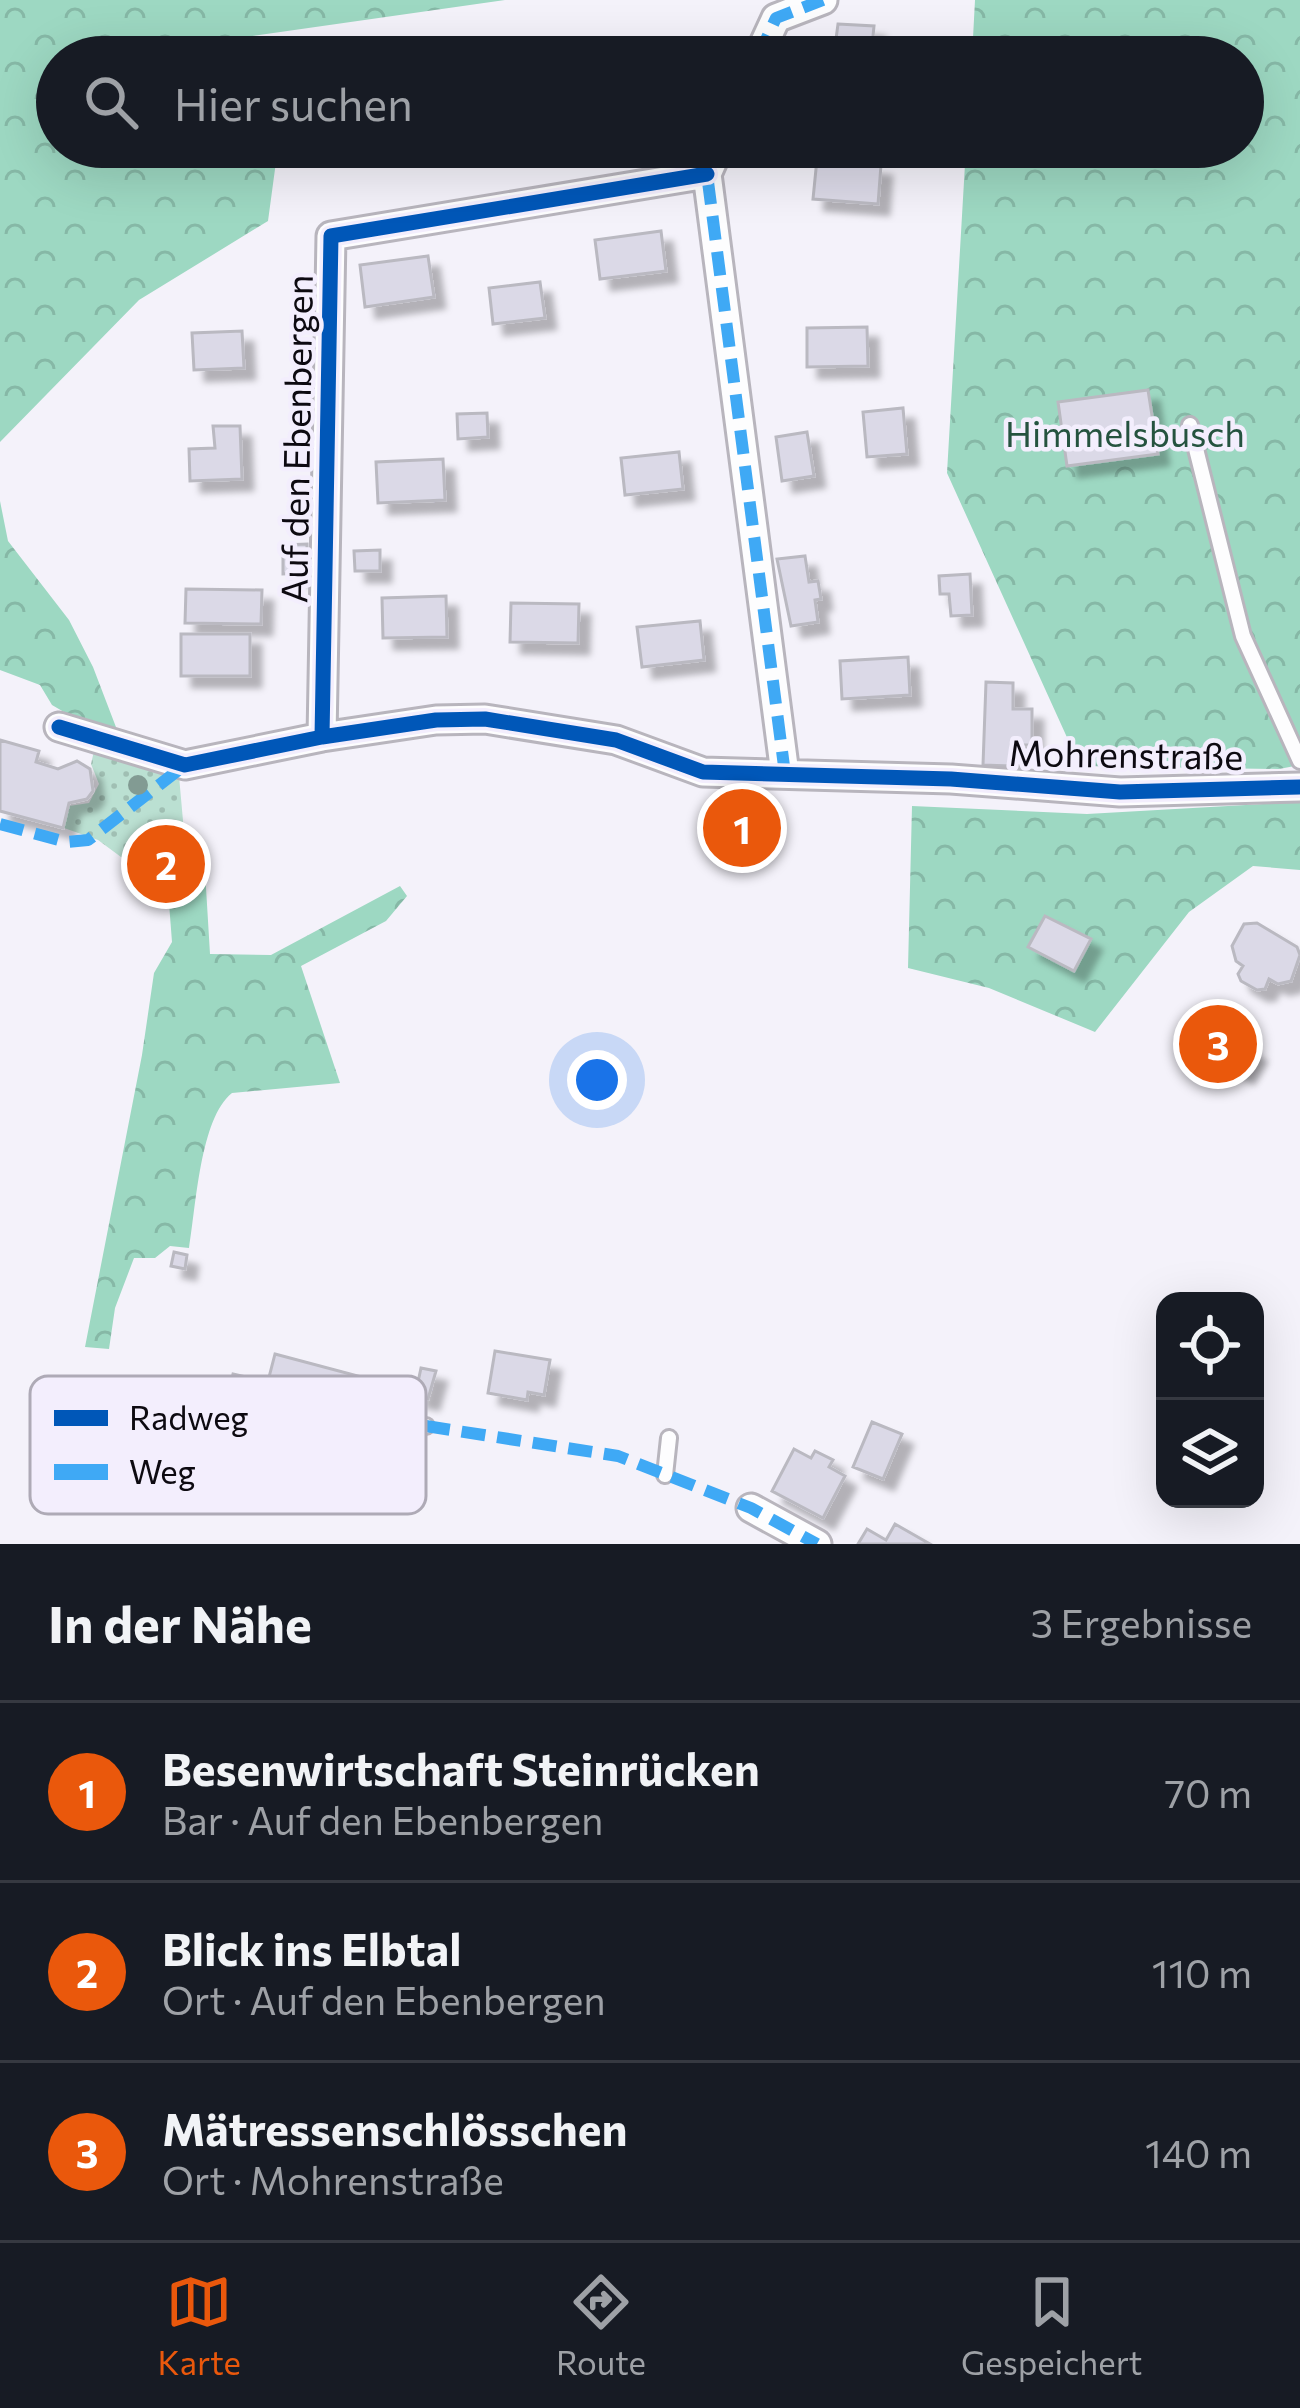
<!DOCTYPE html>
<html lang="de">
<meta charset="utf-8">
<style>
body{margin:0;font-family:Commissioner,sans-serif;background:#242831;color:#f1f3f6}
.controls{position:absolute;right:36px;bottom:36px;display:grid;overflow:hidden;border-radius:24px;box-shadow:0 12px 48px #0002}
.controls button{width:108px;height:108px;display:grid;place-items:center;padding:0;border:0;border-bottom:3px solid #363941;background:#171b24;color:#f1f3f6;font:60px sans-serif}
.you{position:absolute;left:597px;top:1080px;width:42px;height:42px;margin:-30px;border:9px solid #fff;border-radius:50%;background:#1a73e8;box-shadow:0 0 0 18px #1a73e833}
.badge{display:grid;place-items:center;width:78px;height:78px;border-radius:50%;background:#ea580c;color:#fff;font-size:39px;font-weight:700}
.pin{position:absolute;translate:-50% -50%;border:6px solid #fff;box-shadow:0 3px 12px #0006}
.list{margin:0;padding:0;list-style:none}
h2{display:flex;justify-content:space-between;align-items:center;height:156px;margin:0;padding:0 48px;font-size:51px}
h2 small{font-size:39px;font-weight:400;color:#9ea1a6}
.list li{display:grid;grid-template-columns:78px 1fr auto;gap:36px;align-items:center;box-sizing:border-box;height:180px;padding:0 48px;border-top:3px solid #363941}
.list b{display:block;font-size:45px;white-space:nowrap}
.list p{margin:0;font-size:39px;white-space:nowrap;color:#9ea1a6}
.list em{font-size:39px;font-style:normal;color:#9ea1a6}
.icon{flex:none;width:66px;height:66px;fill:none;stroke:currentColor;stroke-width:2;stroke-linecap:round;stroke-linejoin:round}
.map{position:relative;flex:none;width:1300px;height:1544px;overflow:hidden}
.search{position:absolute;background:#171b24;box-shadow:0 12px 48px #0002;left:36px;right:36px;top:36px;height:132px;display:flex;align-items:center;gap:30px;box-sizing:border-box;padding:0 42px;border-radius:66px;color:#9ea1a6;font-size:45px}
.sheet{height:696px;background:#171b24}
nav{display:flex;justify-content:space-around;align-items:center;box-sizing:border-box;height:168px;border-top:3px solid #363941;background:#171b24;font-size:33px;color:#9ea1a6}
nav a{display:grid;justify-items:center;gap:6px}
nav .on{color:#ea580c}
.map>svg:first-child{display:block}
.grass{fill:url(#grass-dots)}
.forest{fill:url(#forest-crowns)}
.building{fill:#dbd9e7;stroke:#bab9c1;stroke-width:3;filter:url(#shadow)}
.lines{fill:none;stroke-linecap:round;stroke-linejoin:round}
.lane-casing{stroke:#b8b5bd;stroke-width:20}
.street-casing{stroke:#b8b5bd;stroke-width:33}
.lane{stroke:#fdfdfe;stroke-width:14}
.street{stroke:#fdfdfe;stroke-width:27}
.quiet{stroke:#3fa9f5;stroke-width:12;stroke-dasharray:24 12;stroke-linecap:butt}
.cycleway-casing{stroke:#f3eefd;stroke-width:22}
.cycleway{stroke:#0057b8;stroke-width:15}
.tree{fill:#829b93}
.labels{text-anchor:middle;stroke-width:9;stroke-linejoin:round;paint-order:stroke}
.park-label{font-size:36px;fill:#25533f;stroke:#f3eefd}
.street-label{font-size:36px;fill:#0d0a11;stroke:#f3eefd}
.key{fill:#f3eefd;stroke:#aeaab6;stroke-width:3}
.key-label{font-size:33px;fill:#0d0a11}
</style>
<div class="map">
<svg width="1300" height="1544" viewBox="0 0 1300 1544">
<defs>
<pattern id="grass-dots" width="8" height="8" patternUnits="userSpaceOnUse" patternTransform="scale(3)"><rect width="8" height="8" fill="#bbe0d2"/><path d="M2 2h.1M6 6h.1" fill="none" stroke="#a0bfb3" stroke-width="1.8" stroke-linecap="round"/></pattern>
<pattern id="forest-crowns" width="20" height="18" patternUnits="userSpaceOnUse" patternTransform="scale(3)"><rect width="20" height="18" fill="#9dd8c2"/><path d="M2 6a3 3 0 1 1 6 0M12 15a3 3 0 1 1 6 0" fill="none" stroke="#86b8a6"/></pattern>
<filter id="shadow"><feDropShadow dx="11" dy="11" stdDeviation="3" flood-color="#0004"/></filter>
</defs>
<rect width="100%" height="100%" fill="#f4f2fa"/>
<path class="grass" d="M94,751L179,776L185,843L121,857L98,840L64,828L69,806L89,803L99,784L91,764Z"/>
<path class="forest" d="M0,0H505L217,41L226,57H57V147H278L268,221L139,300L0,442Z
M975,0H1300V765L1279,769L1080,766L947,473L966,147H1243V57H972Z
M0,501L8,541L69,620L93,667L119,735L81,722L52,705L40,685L0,670Z
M1300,802V870L1253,866L1189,912L1095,1032L989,988L908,968L912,806L1087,814Z
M205,871L210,954L271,955L400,886L407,896L386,921L301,966L340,1083L232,1093C200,1118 196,1207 189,1248L170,1246L155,1258H134L115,1308L109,1349L85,1347L142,1055L154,973L172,942L167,877Z"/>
<path class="building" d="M838,24L874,26L871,57H809V52L834,54Z
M668,42L669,57H614L613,46Z
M511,52V57H460Z
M817,159L881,165L878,204L813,199Z
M661,231L666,271L600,279L595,240Z
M428,256L434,297L365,307L360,265Z
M540,282L545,318L493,324L489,288Z
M867,327L868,366L807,367V328Z
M242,331L244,368L194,370L192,333Z
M1148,390L1158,454L1067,466L1058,402Z
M903,408L907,454L867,457L863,412Z
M487,413L488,437L458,439L457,414Z
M213,426H240L242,479L190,481L189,449L215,448Z
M807,432L814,476L782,481L776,437Z
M679,452L683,489L625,495L621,458Z
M443,459L445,500L378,503L376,462Z
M307,544V573L283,574V545Z
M380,550V571H355L354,551Z
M805,556L809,582L818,581L821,599L815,600L818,622L791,626L777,559Z
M970,574L972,615L951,616L949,594H940L939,576Z
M186,589L262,590L261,624L185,623Z
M446,596L447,637L383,638L382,598Z
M511,603L579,604L578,643L510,642Z
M700,621L704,660L642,667L637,627Z
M181,634H250V676H181Z
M908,657L910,695L842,699L840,661Z
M986,682L1013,683V709H1032V745H1011V766L983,765Z
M0,740L39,751L36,762L58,769L77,761L90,769L93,791L87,799L69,803L63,828L0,811Z
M1045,916L1091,939L1074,971L1028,947Z
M1257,923L1297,947L1300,955L1291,981L1278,984L1269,979L1265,989L1257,990L1241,981L1238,974L1243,966L1236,961L1232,946L1244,924Z
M1192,1013L1211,1024L1221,1021L1237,1030L1241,1042L1256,1051L1243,1073L1228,1064L1218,1066L1198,1055L1196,1046L1178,1036Z
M174,1252L187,1255L185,1269L171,1266Z
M495,1351L550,1360L544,1395L528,1392L527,1400L488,1393Z
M275,1354L388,1384L379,1415L267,1385Z
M421,1368L436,1371L428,1399L415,1396Z
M233,1374L264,1381L260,1405L227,1399Z
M872,1422L902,1434L883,1479L853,1467Z
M794,1449L811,1458L815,1451L833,1460L829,1467L845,1476L823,1518L772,1491Z
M895,1524L930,1544H858L867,1529L886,1540Z"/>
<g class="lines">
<defs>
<path id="lane" d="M1190,425L1243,636L1300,761
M275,1408L366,1427L426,1426
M665,1475L669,1438"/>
<path id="street" d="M758,57L776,18L823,0
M719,147L707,174L785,774
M59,727L185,765L322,737L436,720L485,719L616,740L703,772L951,779L1120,792L1300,787
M322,737L331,236L707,174
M751,1508L817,1544"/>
</defs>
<use href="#lane" class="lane-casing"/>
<use href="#street" class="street-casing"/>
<use href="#lane" class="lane"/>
<use href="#street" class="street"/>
<path class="quiet" d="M758,57L776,18L823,0
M719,147L707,174L785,774
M0,824L66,842L88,840L185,765
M426,1426L618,1456L751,1508L817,1544"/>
<defs>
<path id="cycleway" d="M59,727L185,765L322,737L436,720L485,719L616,740L703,772L951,779L1120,792L1300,787
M322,737L331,236L707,174"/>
</defs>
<use href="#cycleway" class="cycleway-casing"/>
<use href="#cycleway" class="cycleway"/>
</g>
<circle class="tree" cx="138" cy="785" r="10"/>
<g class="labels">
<g class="park-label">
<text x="1125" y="447">Himmelsbusch</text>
</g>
<g class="street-label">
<text transform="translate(297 439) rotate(-89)" y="13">Auf den Ebenbergen</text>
<text transform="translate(1126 755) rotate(1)" y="13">Mohrenstraße</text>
</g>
</g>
<rect x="30" y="1376" width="396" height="138" rx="18" class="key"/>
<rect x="54" y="1410" width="54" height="16" fill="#0057b8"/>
<rect x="54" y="1464" width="54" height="16" fill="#3fa9f5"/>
<g class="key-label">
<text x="129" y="1430">Radweg</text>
<text x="129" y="1484">Weg</text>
</g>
</svg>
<div class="controls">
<button><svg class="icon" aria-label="locate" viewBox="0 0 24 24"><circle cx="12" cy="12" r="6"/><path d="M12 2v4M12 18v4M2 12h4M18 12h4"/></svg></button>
<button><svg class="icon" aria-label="layers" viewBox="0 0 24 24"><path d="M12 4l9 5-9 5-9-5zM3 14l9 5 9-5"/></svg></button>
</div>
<div class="you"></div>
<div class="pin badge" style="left:742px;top:828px">1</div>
<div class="pin badge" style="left:166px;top:864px">2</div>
<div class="pin badge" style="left:1218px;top:1044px">3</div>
<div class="search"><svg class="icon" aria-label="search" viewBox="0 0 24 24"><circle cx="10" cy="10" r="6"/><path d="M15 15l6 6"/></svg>Hier suchen</div>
</div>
<section class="sheet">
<h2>In der Nähe<small>3 Ergebnisse</small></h2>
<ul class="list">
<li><span class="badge">1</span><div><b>Besenwirtschaft Steinrücken</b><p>Bar · Auf den Ebenbergen</p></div><em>70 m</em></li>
<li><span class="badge">2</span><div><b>Blick ins Elbtal</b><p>Ort · Auf den Ebenbergen</p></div><em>110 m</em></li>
<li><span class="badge">3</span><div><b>Mätressenschlösschen</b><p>Ort · Mohrenstraße</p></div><em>140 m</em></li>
</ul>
</section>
<nav>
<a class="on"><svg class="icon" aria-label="map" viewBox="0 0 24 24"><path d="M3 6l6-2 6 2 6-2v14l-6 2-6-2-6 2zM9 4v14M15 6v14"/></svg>Karte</a>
<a><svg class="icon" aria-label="directions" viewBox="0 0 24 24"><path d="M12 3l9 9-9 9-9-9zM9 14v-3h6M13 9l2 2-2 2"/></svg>Route</a>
<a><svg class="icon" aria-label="saved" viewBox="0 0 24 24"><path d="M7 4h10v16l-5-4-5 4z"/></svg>Gespeichert</a>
</nav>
